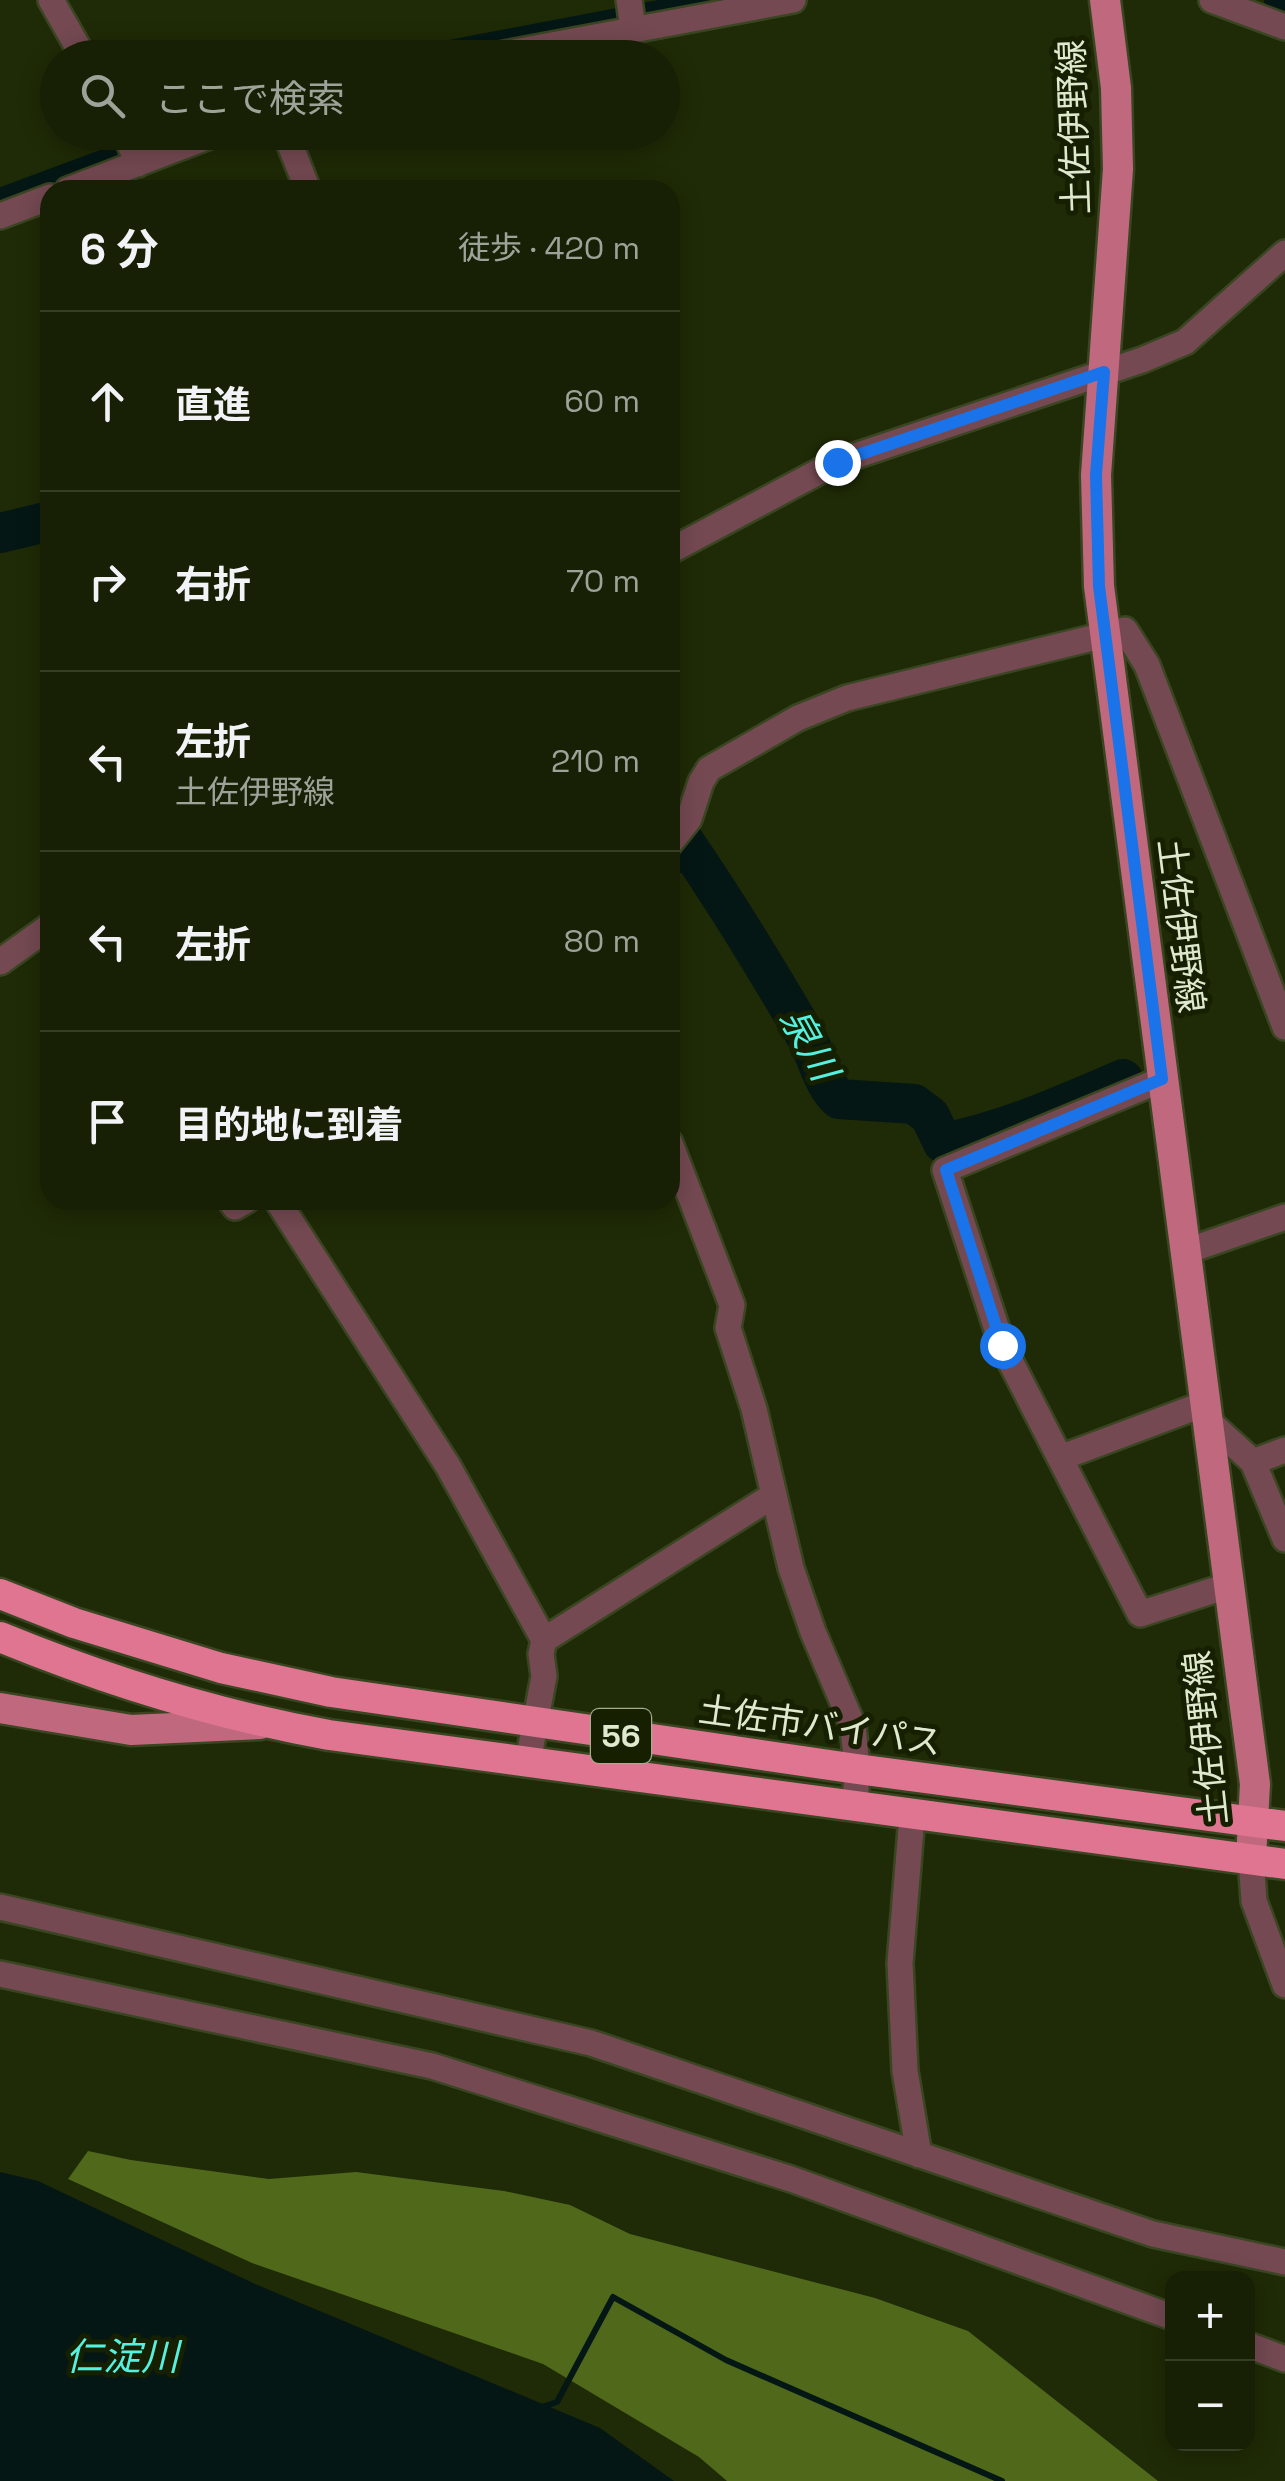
<!DOCTYPE html>
<html lang="ja">
<meta charset="utf-8">
<style>
body{margin:0;font-family:"Space Grotesk","Noto Sans JP",sans-serif;background:#20280e;color:#f1f3f6}
.controls{position:absolute;right:30px;bottom:30px;display:grid;overflow:hidden;border-radius:20px;box-shadow:0 5px 25px #0003}
.controls button{width:90px;height:90px;display:grid;place-items:center;padding:0;border:0;border-bottom:2px solid #363e26;background:#172004;color:#f1f3f6;font:50px sans-serif}
.stop{position:absolute;width:30px;height:30px;margin:-22px;border:8px solid #1a73e8;border-radius:50%;background:#fff}
.stop.end{background:#1a73e8;border-color:#fff;box-shadow:0 2px 10px #0008}
.list{margin:0;padding:0;list-style:none}
h2{display:flex;justify-content:space-between;align-items:center;height:130px;margin:0;padding:0 40px;font-size:42px}
h2 small{font-size:32px;font-weight:400;color:#9ea39a}
.list li{display:grid;grid-template-columns:65px 1fr auto;gap:30px;align-items:center;box-sizing:border-box;height:180px;padding:0 40px;border-top:2px solid #363e26}
.list b{display:block;font-size:38px;white-space:nowrap}
.list p{margin:0;font-size:32px;white-space:nowrap;color:#9ea39a}
.list em{font-size:32px;font-style:normal;color:#9ea39a}
.icon{flex:none;width:55px;height:55px;fill:none;stroke:currentColor;stroke-width:2;stroke-linecap:round;stroke-linejoin:round}
.map{position:relative;flex:none;width:1285px;height:2481px;overflow:hidden}
.search{position:absolute;background:#172004;box-shadow:0 5px 25px #0003;left:40px;top:40px;width:640px;height:110px;display:flex;align-items:center;gap:25px;box-sizing:border-box;padding:0 35px;border-radius:55px;color:#9ea39a;font-size:38px}
.panel{position:absolute;background:#172004;box-shadow:0 5px 25px #0003;left:40px;top:180px;width:640px;height:1030px;border-radius:30px}
.map>svg:first-child{display:block}
.forest{fill:#506819}
.water{fill:#041715}
.lines{fill:none;stroke-linecap:round;stroke-linejoin:round}
.stream{stroke:#041715;stroke-width:6}
.canal{stroke:#041715;stroke-width:22}
.river{stroke:#041715;stroke-width:40}
.minor-casing{stroke:#3a4522;stroke-width:30}
.major-casing{stroke:#3a4522;stroke-width:35}
.highway-casing{stroke:#3a4522;stroke-width:35}
.minor{stroke:#744952;stroke-width:25}
.major{stroke:#c0697e;stroke-width:30}
.highway{stroke:#df7590;stroke-width:30}
.route{stroke:#1a73e8;stroke-width:12}
.labels{text-anchor:middle;stroke-width:10;stroke-linejoin:round;paint-order:stroke}
.shield{fill:#162000;stroke:#a3ad91;stroke-width:2.5}
.shield-label{font-size:32px;font-weight:bold;fill:#dfe9cf}
.street-label{font-size:35px;fill:#dfe9cf;stroke:#162000}
.water-label{font-size:38px;font-style:italic;fill:#55f0e0;stroke:#162000}
</style>
<div class="map">
<svg width="1285" height="2481" viewBox="0 0 1285 2481">
<rect width="100%" height="100%" fill="#1f2a06"/>
<path class="forest" d="M88,2151L131,2160L269,2179L356,2172L504,2191L570,2205L630,2234L875,2298L968,2331L1158,2481H727L699,2457L543,2364L252,2263L68,2179Z"/>
<path class="water" d="M0,2172L38,2181L255,2284L600,2428L674,2481H0Z"/>
<g class="lines">
<path class="stream" d="M539,2408L557,2402L613,2297L726,2360L1002,2481"/>
<path class="canal" d="M1275,0L1285,4
M413,58L717,0
M0,199L180,132"/>
<path class="river" d="M0,533L50,521
M670,856L684,841C728,905 768,971 807,1038C817,1057 823,1085 839,1099L914,1104L930,1116L943,1143C1005,1131 1065,1104 1123,1079"/>
<defs>
<path id="minor" d="M51,0L84,58
M629,0L633,28
M1212,0L1285,27
M483,58L793,0
M125,132L138,164
M285,132L308,190
M68,190L220,132
M0,216L50,197
M670,551L837,462L1142,360L1185,342L1285,253
M670,843L689,819L701,782L709,769L798,718L847,698L1125,630L1147,665L1285,1027
M0,962L50,926
M1163,1079L945,1170L1002,1345L1140,1614L1227,1586
M670,1143L732,1305L728,1328L754,1409L774,1495
M230,1200L235,1207L247,1200
M277,1200L448,1466L544,1640L541,1654L544,1676L528,1762
M1184,1252L1285,1217
M1206,1419L1253,1462L1285,1539
M1060,1458L1204,1404
M1253,1462L1285,1450
M544,1640L774,1495L791,1568L813,1632L853,1726L857,1769L855,1808
M912,1816L900,1963L905,2071L919,2155
M1251,1859L1254,1901L1285,1985
M0,1907L591,2043L1153,2234L1285,2262
M0,1974L432,2066L791,2179L1172,2317
M1248,2345L1285,2359"/>
<path id="major" d="M1105,0L1116,88L1118,169L1096,475L1099,586L1255,1784L1251,1859
M0,1708L131,1730L260,1724"/>
<path id="highway" d="M0,1594L74,1623L221,1668L331,1692L857,1769L1285,1826
M0,1637C105,1680 217,1715 329,1735L1285,1864"/>
</defs>
<use href="#minor" class="minor-casing"/>
<use href="#major" class="major-casing"/>
<use href="#highway" class="highway-casing"/>
<use href="#minor" class="minor"/>
<use href="#major" class="major"/>
<use href="#highway" class="highway"/>
</g>
<g class="lines">
<path class="route" d="M837,462L1104,372L1096,475L1099,586L1162,1079L946,1170L1002,1345"/>
</g>
<g class="labels">
<rect class="shield" x="591" y="1709" width="60" height="54" rx="8"/>
<g class="shield-label">
<text x="621" y="1747">56</text>
</g>
<g class="street-label">
<text transform="translate(1074 127) rotate(-92)" y="12">土佐伊野線</text>
<text transform="translate(1181 926) rotate(83)" y="12">土佐伊野線</text>
<text transform="translate(820 1726) rotate(8)" y="12">土佐市バイパス</text>
<text transform="translate(1206 1738) rotate(-96)" y="12">土佐伊野線</text>
</g>
<g class="water-label">
<text transform="translate(809 1044) rotate(61)" y="13">泉川</text>
<text x="122" y="2370">仁淀川</text>
</g>
</g>
</svg>
<div class="controls">
<button>+</button>
<button>−</button>
</div>
<div class="stop" style="left:1002px;top:1345px"></div>
<div class="stop end" style="left:837px;top:462px"></div>
<div class="search"><svg class="icon" aria-label="search" viewBox="0 0 24 24"><circle cx="10" cy="10" r="6"/><path d="M15 15l6 6"/></svg>ここで検索</div>
<section class="panel">
<h2>6 分<small>徒歩 · 420 m</small></h2>
<ul class="list">
<li><svg class="icon" aria-label="ahead" viewBox="0 0 24 24"><path d="M12 20V5M6 11l6-6 6 6"/></svg><div><b>直進</b></div><em>60 m</em></li>
<li><svg class="icon" aria-label="right" viewBox="0 0 24 24"><path d="M7 20v-9h11M14 6l5 5-5 5"/></svg><div><b>右折</b></div><em>70 m</em></li>
<li><svg class="icon" aria-label="left" viewBox="0 0 24 24"><path d="M17 20v-9H6M10 6l-5 5 5 5"/></svg><div><b>左折</b><p>土佐伊野線</p></div><em>210 m</em></li>
<li><svg class="icon" aria-label="left" viewBox="0 0 24 24"><path d="M17 20v-9H6M10 6l-5 5 5 5"/></svg><div><b>左折</b></div><em>80 m</em></li>
<li><svg class="icon" aria-label="arrive" viewBox="0 0 24 24"><path d="M6 21V4h12l-3 4 3 4H6"/></svg><div><b>目的地に到着</b></div></li>
</ul>
</section>
</div>
